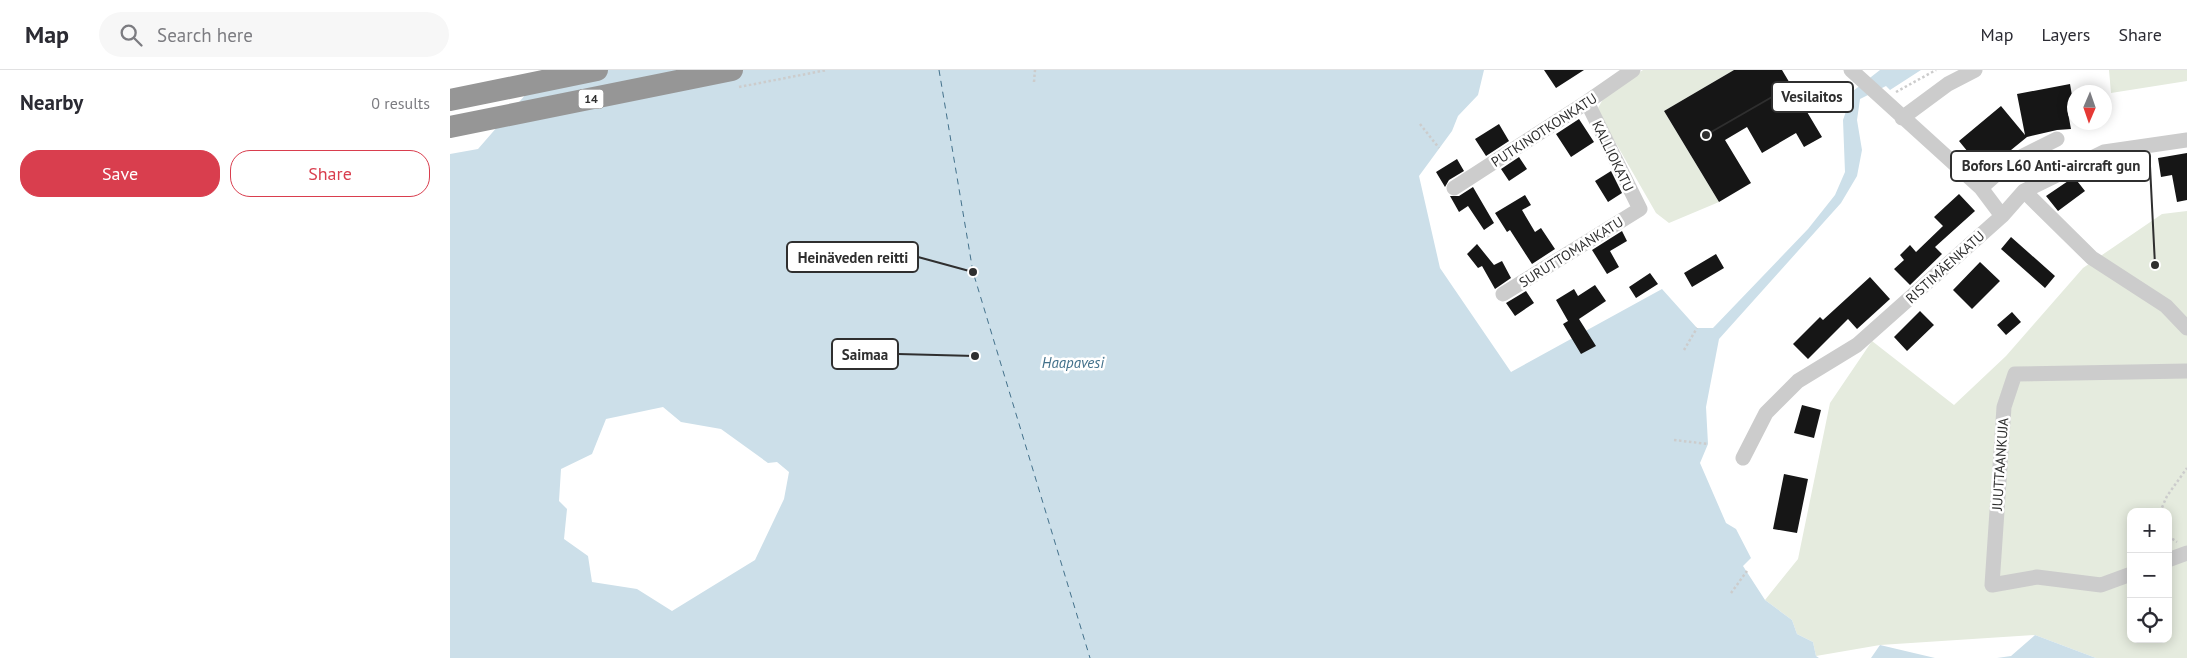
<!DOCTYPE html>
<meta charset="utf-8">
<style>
body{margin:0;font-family:"PT Sans",sans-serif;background:#f7f7f7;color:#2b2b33}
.controls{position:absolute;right:15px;bottom:15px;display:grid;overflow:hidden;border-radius:10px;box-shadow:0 2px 12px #0003}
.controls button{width:45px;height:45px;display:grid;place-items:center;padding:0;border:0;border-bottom:1px solid #e1e1e2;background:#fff;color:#2b2b33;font:25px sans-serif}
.compass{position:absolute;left:1617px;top:15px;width:45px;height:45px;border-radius:50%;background:#fff;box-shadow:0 2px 12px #0003;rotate:182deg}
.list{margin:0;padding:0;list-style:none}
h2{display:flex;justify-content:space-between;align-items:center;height:65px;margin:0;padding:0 20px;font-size:21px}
h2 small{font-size:16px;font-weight:400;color:#7c7c81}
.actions{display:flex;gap:10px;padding:15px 20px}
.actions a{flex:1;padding:11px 0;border:1px solid #d93e4e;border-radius:20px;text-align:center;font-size:18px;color:#d93e4e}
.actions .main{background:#d93e4e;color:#fff}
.icon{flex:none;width:28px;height:28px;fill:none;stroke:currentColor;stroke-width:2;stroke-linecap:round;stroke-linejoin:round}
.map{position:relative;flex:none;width:1737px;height:588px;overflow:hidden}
header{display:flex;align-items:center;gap:30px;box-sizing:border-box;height:70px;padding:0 25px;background:#fff;border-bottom:1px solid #e1e1e2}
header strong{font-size:24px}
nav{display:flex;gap:28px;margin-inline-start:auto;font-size:18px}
.search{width:350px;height:45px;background:#f7f7f7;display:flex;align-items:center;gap:12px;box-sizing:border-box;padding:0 18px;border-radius:28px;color:#7c7c81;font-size:19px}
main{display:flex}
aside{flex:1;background:#fff}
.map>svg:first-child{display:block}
.green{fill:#e5ebde;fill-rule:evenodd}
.water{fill:#ccdfe9;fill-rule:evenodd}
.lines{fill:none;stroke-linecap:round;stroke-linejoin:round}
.ferry{stroke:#43718b;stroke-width:1;stroke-dasharray:6 5;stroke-linecap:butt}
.building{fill:#161616}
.path{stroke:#ccc;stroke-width:2.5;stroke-dasharray:2.5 2.5;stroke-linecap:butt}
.minor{stroke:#ccc;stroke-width:15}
.highway{stroke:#969696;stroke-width:22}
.labels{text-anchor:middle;stroke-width:5;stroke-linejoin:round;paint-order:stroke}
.shield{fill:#fff;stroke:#6d6d6d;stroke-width:1}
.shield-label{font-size:12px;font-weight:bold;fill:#2f2f2f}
.street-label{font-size:14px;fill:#2f2f2f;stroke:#fff}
.water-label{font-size:15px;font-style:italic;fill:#43718b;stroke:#fff}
.leader{fill:none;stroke:#2f2f2f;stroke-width:2}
.callout-dot{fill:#2f2f2f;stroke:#fff;stroke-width:2}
.callout{fill:#fff;stroke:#2f2f2f;stroke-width:2}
.callout-label{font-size:15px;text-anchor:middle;font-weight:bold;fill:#2f2f2f}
</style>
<header>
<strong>Map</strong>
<div class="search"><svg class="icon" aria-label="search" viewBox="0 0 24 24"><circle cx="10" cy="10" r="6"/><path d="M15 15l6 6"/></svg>Search here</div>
<nav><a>Map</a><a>Layers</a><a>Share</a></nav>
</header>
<main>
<aside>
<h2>Nearby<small>0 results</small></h2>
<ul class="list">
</ul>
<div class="actions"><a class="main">Save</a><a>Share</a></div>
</aside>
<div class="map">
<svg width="1737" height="588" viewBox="0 0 1737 588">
<rect width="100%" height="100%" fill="#fff"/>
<path class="green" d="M1193,0H1284L1214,41L1269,132L1219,153L1206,143L1152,49L1148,38L1157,22Z
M1659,0H1737V11L1661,23Z
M1737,141V588H1646L1585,565L1430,575L1366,586L1363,572L1347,564L1342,550L1315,530L1348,489L1380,333L1422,271L1504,335L1556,286L1633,198L1712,144ZM1681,442H1718V569H1681Z"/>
<path class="water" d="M97,0H1034L1028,25L1008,46L1002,61L969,106L990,198L1061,302L1212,219L1247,258H1263L1358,159L1385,125L1395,102L1393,50L1403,21L1430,0H1471L1440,20L1436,16L1410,29L1407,50L1412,80L1407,106L1391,133L1269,269L1256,337L1258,374L1250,393L1276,453L1286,459L1301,488L1293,496L1315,530L1342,550L1347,564L1363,572L1366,586L1369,588H0V84L28,79ZM213,337L231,352L271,359L318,393L327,392L339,402L334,429L305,490L222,541L187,519L142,512L138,486L114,469L117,439L109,431L111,399L142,384L156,349Z
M1585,565L1646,588H1547L1561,586Z
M1430,575L1485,588H1421Z"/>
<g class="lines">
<path class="ferry" d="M489,0L523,202L640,588"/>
</g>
<path class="building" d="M1094,0H1134L1106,18Z
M1284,0H1332L1372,67L1354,77L1346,63L1312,83L1297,57L1275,70L1301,113L1269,132L1214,41Z
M1620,14L1624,37V42L1618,43L1621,59L1607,60L1577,67L1539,98L1531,89L1527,93L1509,71L1551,36L1575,65L1567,24Z
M1129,49L1144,72L1121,87L1106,64Z
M1049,54L1059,71L1036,86L1025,69Z
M1737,83V130L1727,132L1722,105L1711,107L1708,88Z
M1069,87L1077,99L1059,111L1051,99Z
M1007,89L1014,101L999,110L995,117L986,102Z
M1161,101L1172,123L1158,132L1145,111Z
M1624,107L1635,121L1608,141L1596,126Z
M1023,117L1044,153L1034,160L1018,136L1009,142L1000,126H1009Z
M1509,124L1525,141L1485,177L1492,184L1460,215L1444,199L1454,190L1450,185L1460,175L1466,182L1493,156L1484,147Z
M1075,125L1081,135L1072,140L1085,162L1091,158L1105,179L1082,194L1060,160L1057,162L1045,143Z
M1172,161L1177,171L1160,181L1169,197L1157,204L1142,180Z
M1561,167L1605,206L1595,218L1551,179Z
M1027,174L1044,195L1052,191L1061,208L1045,219L1032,196L1028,198L1017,184Z
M1266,184L1274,198L1242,217L1234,203Z
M1530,192L1550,211L1522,239L1503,220Z
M1200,203L1208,214L1186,228L1179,217Z
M1420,207L1440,229L1407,259L1398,249L1358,289L1343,274L1370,247L1373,250Z
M1145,215L1156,231L1129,249L1146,276L1131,284L1113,254L1118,251L1106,230L1124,219L1128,226Z
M1076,221L1084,233L1065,246L1056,233Z
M1470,241L1484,255L1457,281L1444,267Z
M1562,242L1571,252L1556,265L1547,255Z
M1352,335L1371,340L1364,368L1344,363Z
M1334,404L1358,409L1347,463L1323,459Z"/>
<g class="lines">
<path class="path" d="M584,12L585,0
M289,17L377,0
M1446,22L1486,0
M970,54L989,78
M1234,280L1247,258
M1224,370L1258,374
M1710,442L1717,426L1737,398
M1718,466L1727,472
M1281,523L1297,501"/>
<path class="minor" d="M1401,0L1531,118L1552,146
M1452,48L1498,14L1525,0
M1004,118L1137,32L1183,0
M1531,118L1559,93L1607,69
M1574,121L1642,188L1716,236L1737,258
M1053,224L1190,139L1137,32
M1293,388L1316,343L1348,311L1407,275L1552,146L1574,121L1654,82L1737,70
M1718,490L1737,483
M1681,504L1651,515L1587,507L1542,515L1554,337L1565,304L1737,301"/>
<path class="highway" d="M0,30L147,0
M0,57L282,0"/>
</g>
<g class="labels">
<rect class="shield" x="128.5" y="19.5" width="25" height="19" rx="4"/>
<g class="shield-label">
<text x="141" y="33">14</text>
</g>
<g class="street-label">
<text transform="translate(1094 60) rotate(-33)" y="5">PUTKINOTKONKATU</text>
<text transform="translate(1163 86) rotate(64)" y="5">KALLIOKATU</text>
<text transform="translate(1121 182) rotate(-32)" y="5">SURUTTOMANKATU</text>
<text transform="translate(1495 197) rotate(-42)" y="5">RISTIMÄENKATU</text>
<text transform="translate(1550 394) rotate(-86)" y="5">JUUTTAANKUJA</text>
</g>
<g class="water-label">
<text x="623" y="298">Haapavesi</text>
</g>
</g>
<path class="leader" d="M1256 65L1322 27M1705 195L1700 96M523 202L468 187M525 286L448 284"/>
<g class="callout-dot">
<circle cx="1256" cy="65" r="5"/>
<circle cx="1705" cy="195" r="5"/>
<circle cx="523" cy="202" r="5"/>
<circle cx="525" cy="286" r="5"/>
</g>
<g class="callout">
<rect x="1322" y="12" width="81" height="30" rx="5"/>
<rect x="1501" y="81" width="199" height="30" rx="5"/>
<rect x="337" y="172" width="131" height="30" rx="5"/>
<rect x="382" y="269" width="66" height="30" rx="5"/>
</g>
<g class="callout-label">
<text x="1362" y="32">Vesilaitos</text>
<text x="1601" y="101">Bofors L60 Anti-aircraft gun</text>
<text x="403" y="193">Heinäveden reitti</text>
<text x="415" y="290">Saimaa</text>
</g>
</svg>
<div class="controls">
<button>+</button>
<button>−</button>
<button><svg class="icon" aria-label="locate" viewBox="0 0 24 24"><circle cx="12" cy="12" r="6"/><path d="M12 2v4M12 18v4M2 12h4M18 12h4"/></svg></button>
</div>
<svg class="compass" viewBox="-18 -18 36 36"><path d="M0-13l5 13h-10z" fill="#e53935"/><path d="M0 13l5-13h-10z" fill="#7c7c81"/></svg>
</div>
</main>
